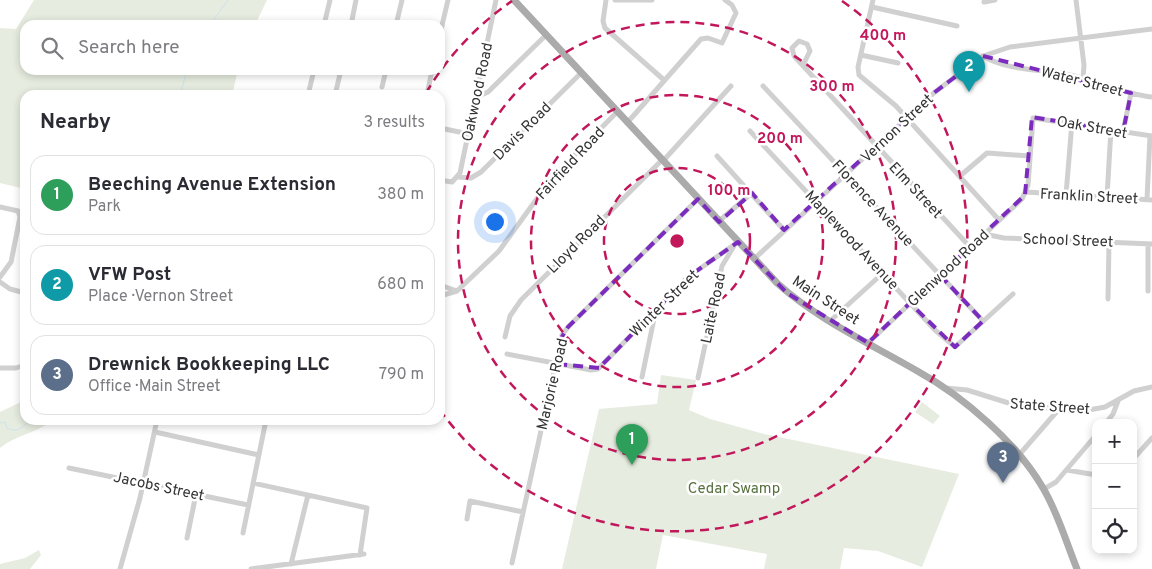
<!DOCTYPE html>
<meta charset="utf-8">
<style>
body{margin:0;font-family:Overpass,sans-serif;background:#f2f2f3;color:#2b2b33}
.controls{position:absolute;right:15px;bottom:15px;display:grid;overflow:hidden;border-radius:10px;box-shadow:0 2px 8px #0003}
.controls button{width:45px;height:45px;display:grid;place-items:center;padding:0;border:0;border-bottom:1px solid #e1e1e2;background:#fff;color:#2b2b33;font:25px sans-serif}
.you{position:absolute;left:494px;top:221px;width:18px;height:18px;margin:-12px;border:4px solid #fff;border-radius:50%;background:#1a73e8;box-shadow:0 0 0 8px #1a73e833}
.badge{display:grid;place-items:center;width:32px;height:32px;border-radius:50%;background:#e63946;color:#fff;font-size:16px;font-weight:700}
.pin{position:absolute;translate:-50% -41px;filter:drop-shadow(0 1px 2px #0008)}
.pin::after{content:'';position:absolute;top:26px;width:18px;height:15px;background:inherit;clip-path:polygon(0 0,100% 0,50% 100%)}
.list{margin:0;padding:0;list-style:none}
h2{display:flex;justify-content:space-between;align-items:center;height:65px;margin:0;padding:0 20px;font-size:21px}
h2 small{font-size:16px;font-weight:400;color:#7c7c81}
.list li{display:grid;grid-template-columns:32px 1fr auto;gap:15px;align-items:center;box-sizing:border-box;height:80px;margin:0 10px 10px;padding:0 10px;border:1px solid #e1e1e2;border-radius:15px}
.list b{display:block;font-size:19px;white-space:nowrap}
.list p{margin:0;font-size:16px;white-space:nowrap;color:#7c7c81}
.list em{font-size:16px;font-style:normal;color:#7c7c81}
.icon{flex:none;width:28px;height:28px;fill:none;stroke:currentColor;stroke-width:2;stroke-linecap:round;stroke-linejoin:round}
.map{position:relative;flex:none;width:1152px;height:569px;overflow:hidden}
.search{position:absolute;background:#fff;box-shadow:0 2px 8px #0003;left:20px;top:20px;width:425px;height:55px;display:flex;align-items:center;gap:12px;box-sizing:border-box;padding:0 18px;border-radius:15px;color:#7c7c81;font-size:19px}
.panel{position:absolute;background:#fff;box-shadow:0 2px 8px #0003;left:20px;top:90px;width:425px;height:335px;border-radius:15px}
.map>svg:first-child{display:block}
.green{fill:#e6ecdf}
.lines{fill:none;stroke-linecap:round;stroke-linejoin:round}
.stream{stroke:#cfe2ee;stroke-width:1}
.minor{stroke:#d0d0d0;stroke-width:5}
.major{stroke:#ababab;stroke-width:7}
.marked{fill:none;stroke:#7b2cbf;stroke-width:4;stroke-dasharray:10 6;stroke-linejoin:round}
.ring{fill:none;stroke:#c2185b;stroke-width:2.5;stroke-dasharray:9 6}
.labels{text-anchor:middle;stroke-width:5;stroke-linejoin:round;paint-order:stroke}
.street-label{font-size:15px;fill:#333;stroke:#fff}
.park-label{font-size:15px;fill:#56703f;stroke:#fff}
.centre{fill:#c2185b;stroke:#fff;stroke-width:2.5}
.ring-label{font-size:15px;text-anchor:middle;font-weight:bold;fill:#c2185b;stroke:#fff;stroke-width:5;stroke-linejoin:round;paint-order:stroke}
</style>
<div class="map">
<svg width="1152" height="569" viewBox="0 0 1152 569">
<rect width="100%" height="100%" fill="#fff"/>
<path class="green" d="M34,0H267L255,25H25V70H238L232,95H25V189L0,183V28L16,29Z
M661,375L696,380L689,410L710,419L764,434L959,474L922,567L878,551L844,548L840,569H764L767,554L663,535L656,569H562L599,409L657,404Z
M25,400V420H53C37,433 16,435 0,448V412Z
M922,402L940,416L933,424L915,412Z
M39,550L41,555L30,569H0V564L25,558Z"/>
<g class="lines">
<path class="stream" d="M210,25L228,0
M180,95L187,70
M0,423L5,422L7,428C16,433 24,428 29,420"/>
<path class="minor" d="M606,0L603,21L605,28L664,80
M615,0H652
M873,0L858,67L859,75L896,106L999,220
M1076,0L1084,65L1083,79
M984,2L995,0
M872,7L957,26
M324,25L330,0
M351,25L356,0
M396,25L402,0
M440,34L448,0
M861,55L898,63
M983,56C1008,71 1042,69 1070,75C1098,81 1123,94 1152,97
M803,65L810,51L807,44L799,41L792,48L794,56L970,247
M763,86L983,321
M382,87L386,70
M308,95L314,70
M335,95L341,70
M427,95L432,70
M477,97L488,92L546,35
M627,123L701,39L708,38L722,43L736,13L732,5L725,0
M440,128L469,134
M750,131L935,330L955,347L1013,294
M1123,132L1131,93
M717,156L784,230
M663,161L731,86
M960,176L987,153L1029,156
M458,177L471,178L481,172L581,73
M440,180L452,182L460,173L496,0
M1026,192L1152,200
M1066,195L1072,122
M1107,197L1111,129
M1147,199L1150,136
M0,207L18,211L20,217L11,262L0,277
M719,221L752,193
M984,234L1004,238L1152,244
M754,259L935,92L983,56L1010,47L1152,29
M0,282L10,289L25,293
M440,285L457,291
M1148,291V244
M440,296L457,291L499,251L552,178L617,112
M1108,299L1109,242
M830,321L883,273
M505,337L510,316L521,300L662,160
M868,343L1022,199L1028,185L1033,118L1152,136
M507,354L591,370L598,369L688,277L738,242
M0,368H16L25,365
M642,377L656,309
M698,378L722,266L734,246
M946,388L967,390L1015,405L1084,411L1105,407L1134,391L1152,387
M1106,423L1113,414L1118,401
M155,432L259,455
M1019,455L1059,409
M1133,459L1152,438
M69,468L248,505
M1067,470L1096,475
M253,483L367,508L360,555
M1044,489L1056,482L1096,435
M467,519L470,501L523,512
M243,533L266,420
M187,538L196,494
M512,563L562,335L568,327L698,199
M291,564L308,495
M120,569L140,498L157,420
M251,569L364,554"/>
<path class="major" d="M514,0L777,283C818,320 871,344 919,372C964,397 1017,443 1043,488C1058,513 1066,542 1077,569"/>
</g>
<path class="marked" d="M983,56L1131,93L1123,132L1032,117L1025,195L940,275L983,321L955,347L910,303L868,343L787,293L738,242L688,277L599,368L557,364L560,340L568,327L698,199L719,222L752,193L784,230L935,92Z"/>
<g class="ring">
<circle cx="677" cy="241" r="73"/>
<circle cx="677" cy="241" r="146"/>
<circle cx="677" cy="241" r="219"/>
<path d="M426 93A291 291 0 0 1 512 1M842 1A291 291 0 1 1 440 410"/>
</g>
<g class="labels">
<g class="street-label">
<text transform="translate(1082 81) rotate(14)" y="5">Water Street</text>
<text transform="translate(477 92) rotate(-78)" y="5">Oakwood Road</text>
<text transform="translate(1092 127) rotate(10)" y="5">Oak Street</text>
<text transform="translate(897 128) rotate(-43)" y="5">Vernon Street</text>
<text transform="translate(522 131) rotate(-45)" y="5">Davis Road</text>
<text transform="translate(570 163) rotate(-47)" y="5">Fairfield Road</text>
<text transform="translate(916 190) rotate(47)" y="5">Elm Street</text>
<text transform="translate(1089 196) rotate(3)" y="5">Franklin Street</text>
<text transform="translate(873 203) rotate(47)" y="5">Florence Avenue</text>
<text transform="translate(852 240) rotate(47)" y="5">Maplewood Avenue</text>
<text transform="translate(1068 240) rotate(2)" y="5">School Street</text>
<text transform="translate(576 244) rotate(-45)" y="5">Lloyd Road</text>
<text transform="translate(948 268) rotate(-43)" y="5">Glenwood Road</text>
<text transform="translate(826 300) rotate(33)" y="5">Main Street</text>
<text transform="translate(664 303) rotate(-44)" y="5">Winter Street</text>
<text transform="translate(713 308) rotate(-78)" y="5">Laite Road</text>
<text transform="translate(552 384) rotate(-77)" y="5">Marjorie Road</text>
<text transform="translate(1050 406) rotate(4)" y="5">State Street</text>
<text transform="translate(159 486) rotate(12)" y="5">Jacobs Street</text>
</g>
<g class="park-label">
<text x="734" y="493">Cedar Swamp</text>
</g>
</g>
<circle cx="677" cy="241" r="8" class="centre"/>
<g class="ring-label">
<text x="883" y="40">400 m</text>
<text x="832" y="91">300 m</text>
<text x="780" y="143">200 m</text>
<text x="729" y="195">100 m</text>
</g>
</svg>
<div class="controls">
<button>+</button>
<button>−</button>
<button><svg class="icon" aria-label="locate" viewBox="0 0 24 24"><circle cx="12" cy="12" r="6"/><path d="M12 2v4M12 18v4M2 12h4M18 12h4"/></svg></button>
</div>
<div class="you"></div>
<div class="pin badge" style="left:632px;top:465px;background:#2e9e5b">1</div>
<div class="pin badge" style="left:969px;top:92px;background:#0f9aa8">2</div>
<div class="pin badge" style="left:1003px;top:483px;background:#5c6f8a">3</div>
<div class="search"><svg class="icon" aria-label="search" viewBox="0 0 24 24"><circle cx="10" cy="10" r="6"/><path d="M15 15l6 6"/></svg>Search here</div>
<section class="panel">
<h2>Nearby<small>3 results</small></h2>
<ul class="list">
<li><span class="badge" style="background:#2e9e5b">1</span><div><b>Beeching Avenue Extension</b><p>Park</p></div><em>380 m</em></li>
<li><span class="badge" style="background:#0f9aa8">2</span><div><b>VFW Post</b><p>Place · Vernon Street</p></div><em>680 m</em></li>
<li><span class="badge" style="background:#5c6f8a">3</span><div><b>Drewnick Bookkeeping LLC</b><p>Office · Main Street</p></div><em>790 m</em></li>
</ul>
</section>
</div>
